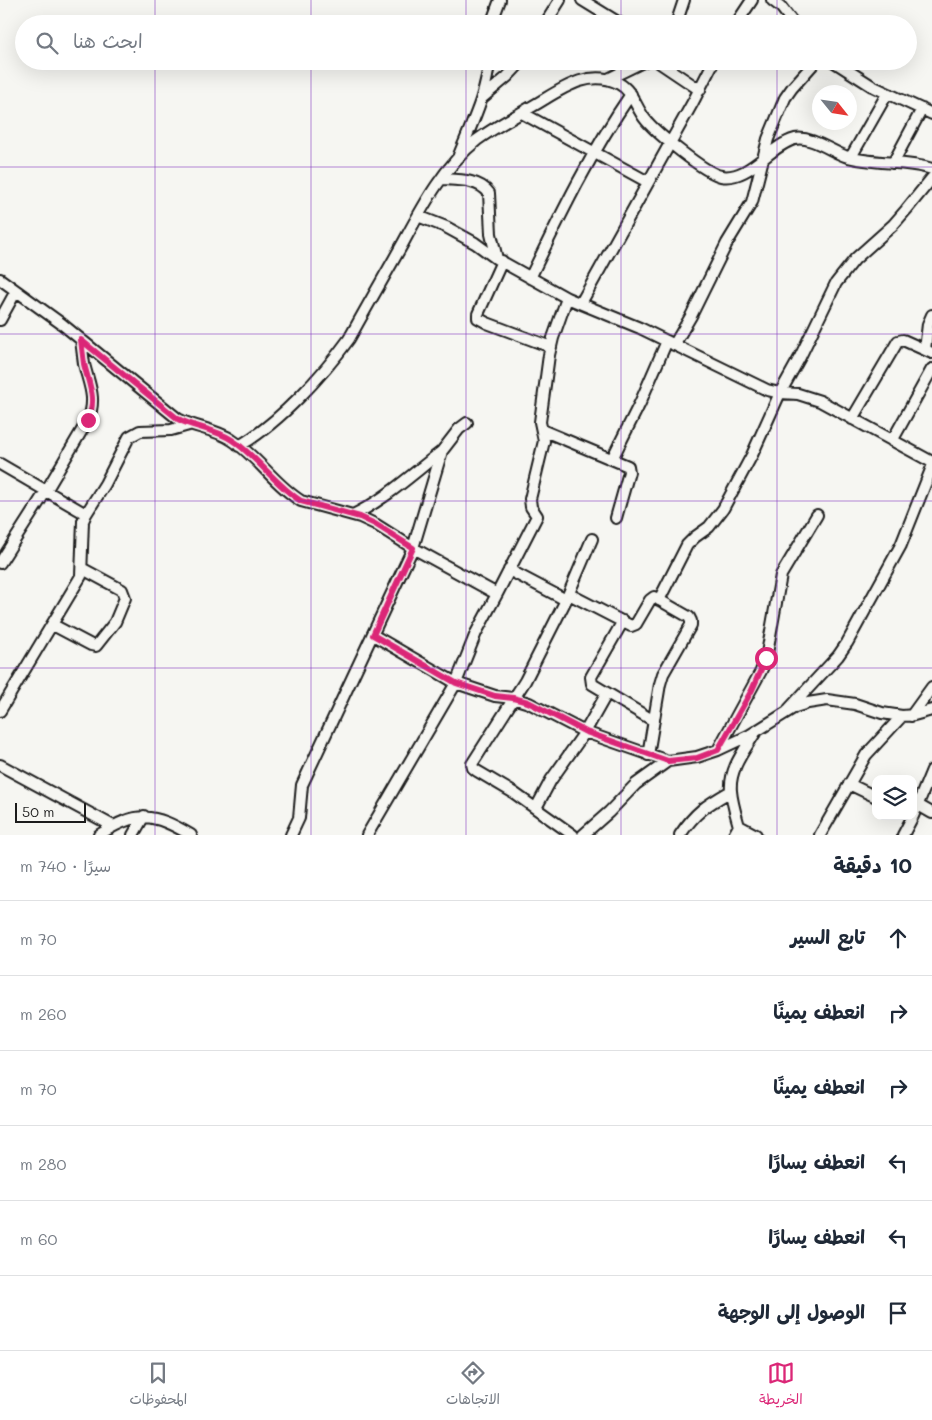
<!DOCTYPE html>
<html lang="ar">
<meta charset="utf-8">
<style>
body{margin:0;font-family:Mali,"Playpen Sans Arabic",sans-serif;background:#f2f2f3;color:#1f2937;direction:rtl}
.controls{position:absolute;right:15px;bottom:15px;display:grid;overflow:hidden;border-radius:10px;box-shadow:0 5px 20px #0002}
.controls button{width:45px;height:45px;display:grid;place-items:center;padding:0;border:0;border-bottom:1px solid #e0e1e3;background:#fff;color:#1f2937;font:25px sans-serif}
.compass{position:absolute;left:812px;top:85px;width:45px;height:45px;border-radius:50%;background:#fff;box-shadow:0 5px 20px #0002;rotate:120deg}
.scale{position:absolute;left:15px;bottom:12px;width:71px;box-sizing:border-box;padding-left:5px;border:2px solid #1c1c1c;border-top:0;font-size:14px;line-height:18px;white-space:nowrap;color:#1c1c1c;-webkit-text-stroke:4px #f6f6f2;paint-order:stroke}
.stop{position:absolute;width:15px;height:15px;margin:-11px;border:4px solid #db2777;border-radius:50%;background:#fff}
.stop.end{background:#db2777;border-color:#fff;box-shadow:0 1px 5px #0008}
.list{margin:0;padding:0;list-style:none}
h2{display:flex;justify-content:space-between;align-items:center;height:65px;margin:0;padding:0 20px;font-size:21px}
h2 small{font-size:16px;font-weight:400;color:#747a83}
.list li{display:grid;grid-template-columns:32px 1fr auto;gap:15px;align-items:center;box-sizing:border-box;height:75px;padding:0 20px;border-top:1px solid #e0e1e3}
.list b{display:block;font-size:19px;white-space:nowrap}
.list em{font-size:16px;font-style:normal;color:#747a83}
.icon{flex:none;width:28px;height:28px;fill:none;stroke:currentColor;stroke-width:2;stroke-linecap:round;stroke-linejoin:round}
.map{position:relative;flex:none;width:932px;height:835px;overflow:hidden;direction:ltr}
.search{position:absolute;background:#fff;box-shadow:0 5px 20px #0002;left:15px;right:15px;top:15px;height:55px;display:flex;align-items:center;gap:12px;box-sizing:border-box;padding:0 18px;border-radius:28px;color:#747a83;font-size:19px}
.sheet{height:515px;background:#fff}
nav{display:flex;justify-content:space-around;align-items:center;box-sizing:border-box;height:70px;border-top:1px solid #e0e1e3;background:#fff;font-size:14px;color:#747a83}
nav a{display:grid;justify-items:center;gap:2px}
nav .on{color:#db2777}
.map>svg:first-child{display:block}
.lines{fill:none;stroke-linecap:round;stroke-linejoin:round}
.street-casing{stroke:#1c1c1c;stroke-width:14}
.street{stroke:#f6f6f2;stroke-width:10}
.route{stroke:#db2777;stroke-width:6}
.grid{fill:none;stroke:#7b2cbf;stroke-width:1;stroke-opacity:0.55}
</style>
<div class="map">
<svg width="932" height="835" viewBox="0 0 932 835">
<rect width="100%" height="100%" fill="#f6f6f2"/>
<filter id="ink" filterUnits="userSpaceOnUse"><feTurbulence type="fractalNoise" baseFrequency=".02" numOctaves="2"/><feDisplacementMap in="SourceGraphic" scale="10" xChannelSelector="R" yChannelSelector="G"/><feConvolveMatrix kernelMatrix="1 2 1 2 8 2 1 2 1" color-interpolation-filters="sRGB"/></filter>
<g filter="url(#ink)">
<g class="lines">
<defs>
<path id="street" d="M582,0L621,24
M772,0L781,7L794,24
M491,24L500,0
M545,24L560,0
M676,24L684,0
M736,24L752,0
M657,61L700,90
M833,61L872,86L932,114
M608,79L645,61
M482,98L507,77L522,61
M522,113L648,182
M459,155C471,125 487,94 489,61
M851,157L887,94
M893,163L922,109
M441,179C457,180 479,179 489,193L491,234L497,259
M418,216L446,227L475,243L497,259L567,298L640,328L767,390L780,393L798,394L820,401L932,462
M502,261L478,314V318L487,323L551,347
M530,278C561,214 591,152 631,94
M0,279L62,324L178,419C195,428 216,429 232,440C258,457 275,485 301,501L360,517L375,524L413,548L497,594L476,633L456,683L373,635
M581,303L693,102L714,61
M0,320L16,291
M674,345L691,316L727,243L752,202L768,139L785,98L792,88L816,61
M925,350L928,324L932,315
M852,419L898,341L903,340L932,353
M542,430L628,466L629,472L616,518
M892,441L932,369
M239,446C278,424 323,375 349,339C366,308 384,277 402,245C422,208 443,167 477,140C497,125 522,113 543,100C566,86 591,70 618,83C633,91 635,106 645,119C655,132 705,173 721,176C749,181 769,146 795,139C811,136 831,151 845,156C874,165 904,160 932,169
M612,459L640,403L667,341
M0,464L86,514
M353,515C386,499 412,474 441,452
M0,563L46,491L88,420C97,398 89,385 84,364C83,356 82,348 81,340
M509,570L566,600
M497,594L537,516L531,507L530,499L544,441L540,422L549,355L553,338L567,298
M569,594L631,626L636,624L650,600L654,597L689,617L691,621V625L663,674L660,684L648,755
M659,600L687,545L695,537L709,527L723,509L752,455L780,393L800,357L836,283L855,259L893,225L906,210L932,178
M623,621L591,677L592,684L654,721
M53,625L91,645L96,646L115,622L125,598L122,590L83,569
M789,709L838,656L847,643L901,545L932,467
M0,711L81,576L83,521L86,514L105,484L129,437L140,431L171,430L189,425
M911,716L932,687
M755,733C744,751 729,769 731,791C732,803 736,815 739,826L756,835
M718,750L761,671L766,659L781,575L817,515
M0,765L113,826
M849,784L876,797
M918,805L932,813
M536,808L551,780L585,732L607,693
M913,816L932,770
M99,835C137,810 153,813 191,835
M133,835L144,816
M291,835L299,818L302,785L413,548L442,451L459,429L467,423
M367,835L456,683L495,696L513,698L529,703L585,732L668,761L697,757L718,750L750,735L795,707L808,703L827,700L855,704L882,713L902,716L914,715L932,710
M573,835L514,793L477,771L473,768L472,764L525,681L566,600L592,539
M583,835L609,812L636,784L668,761
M680,835C696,811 707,805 731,791
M734,835L739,826
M820,835L866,755L902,716
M903,835L913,816"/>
</defs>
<use href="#street" class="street-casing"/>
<use href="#street" class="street"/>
</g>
</g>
<g class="lines" filter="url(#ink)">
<path class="route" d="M88,420C97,398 89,385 84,364C83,356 82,348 81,340L178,419C195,428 216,429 232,440C258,457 275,485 301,501L360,517L375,524L413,548L373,635L456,683L495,696L513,698L528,702L586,732L668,761L697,758L718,750L752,690L766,658"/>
</g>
<path class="grid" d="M155,0V24M311,0V24M466,0V24M621,0V24M777,0V24M155,61V835M311,61V835M466,61V835M621,61V835M777,61V835M0,167H932M0,334H932M0,501H932M0,668H932"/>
</svg>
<div class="controls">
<button><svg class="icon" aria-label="layers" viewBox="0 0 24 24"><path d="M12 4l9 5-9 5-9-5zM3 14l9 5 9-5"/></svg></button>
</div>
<svg class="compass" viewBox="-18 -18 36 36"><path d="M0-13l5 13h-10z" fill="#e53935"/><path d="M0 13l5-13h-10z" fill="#747a83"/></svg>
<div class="scale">50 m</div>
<div class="stop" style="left:766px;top:658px"></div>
<div class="stop end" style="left:88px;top:420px"></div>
<div class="search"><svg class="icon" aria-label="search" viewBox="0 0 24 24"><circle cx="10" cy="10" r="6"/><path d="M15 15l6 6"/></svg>ابحث هنا</div>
</div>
<section class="sheet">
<h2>10 دقيقة<small>سيرًا · 740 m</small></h2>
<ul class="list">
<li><svg class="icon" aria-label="ahead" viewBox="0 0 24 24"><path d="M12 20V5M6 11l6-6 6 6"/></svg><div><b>تابع السير</b></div><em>70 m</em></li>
<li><svg class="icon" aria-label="right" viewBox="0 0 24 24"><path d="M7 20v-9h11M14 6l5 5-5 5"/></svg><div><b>انعطف يمينًا</b></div><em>260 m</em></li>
<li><svg class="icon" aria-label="right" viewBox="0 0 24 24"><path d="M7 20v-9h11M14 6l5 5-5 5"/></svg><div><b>انعطف يمينًا</b></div><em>70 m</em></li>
<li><svg class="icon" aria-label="left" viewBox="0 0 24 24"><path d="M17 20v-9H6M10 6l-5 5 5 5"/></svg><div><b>انعطف يسارًا</b></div><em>280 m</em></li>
<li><svg class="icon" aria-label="left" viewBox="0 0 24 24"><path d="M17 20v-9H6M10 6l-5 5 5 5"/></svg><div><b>انعطف يسارًا</b></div><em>60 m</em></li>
<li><svg class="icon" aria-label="arrive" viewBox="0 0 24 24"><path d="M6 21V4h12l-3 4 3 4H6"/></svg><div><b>الوصول إلى الوجهة</b></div></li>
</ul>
</section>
<nav>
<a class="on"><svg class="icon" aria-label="map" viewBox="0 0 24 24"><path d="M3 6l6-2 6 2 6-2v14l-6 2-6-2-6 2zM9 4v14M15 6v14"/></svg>الخريطة</a>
<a><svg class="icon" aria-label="directions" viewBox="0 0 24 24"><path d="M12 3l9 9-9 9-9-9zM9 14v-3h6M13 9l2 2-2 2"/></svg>الاتجاهات</a>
<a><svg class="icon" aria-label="saved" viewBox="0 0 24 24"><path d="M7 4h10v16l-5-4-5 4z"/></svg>المحفوظات</a>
</nav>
